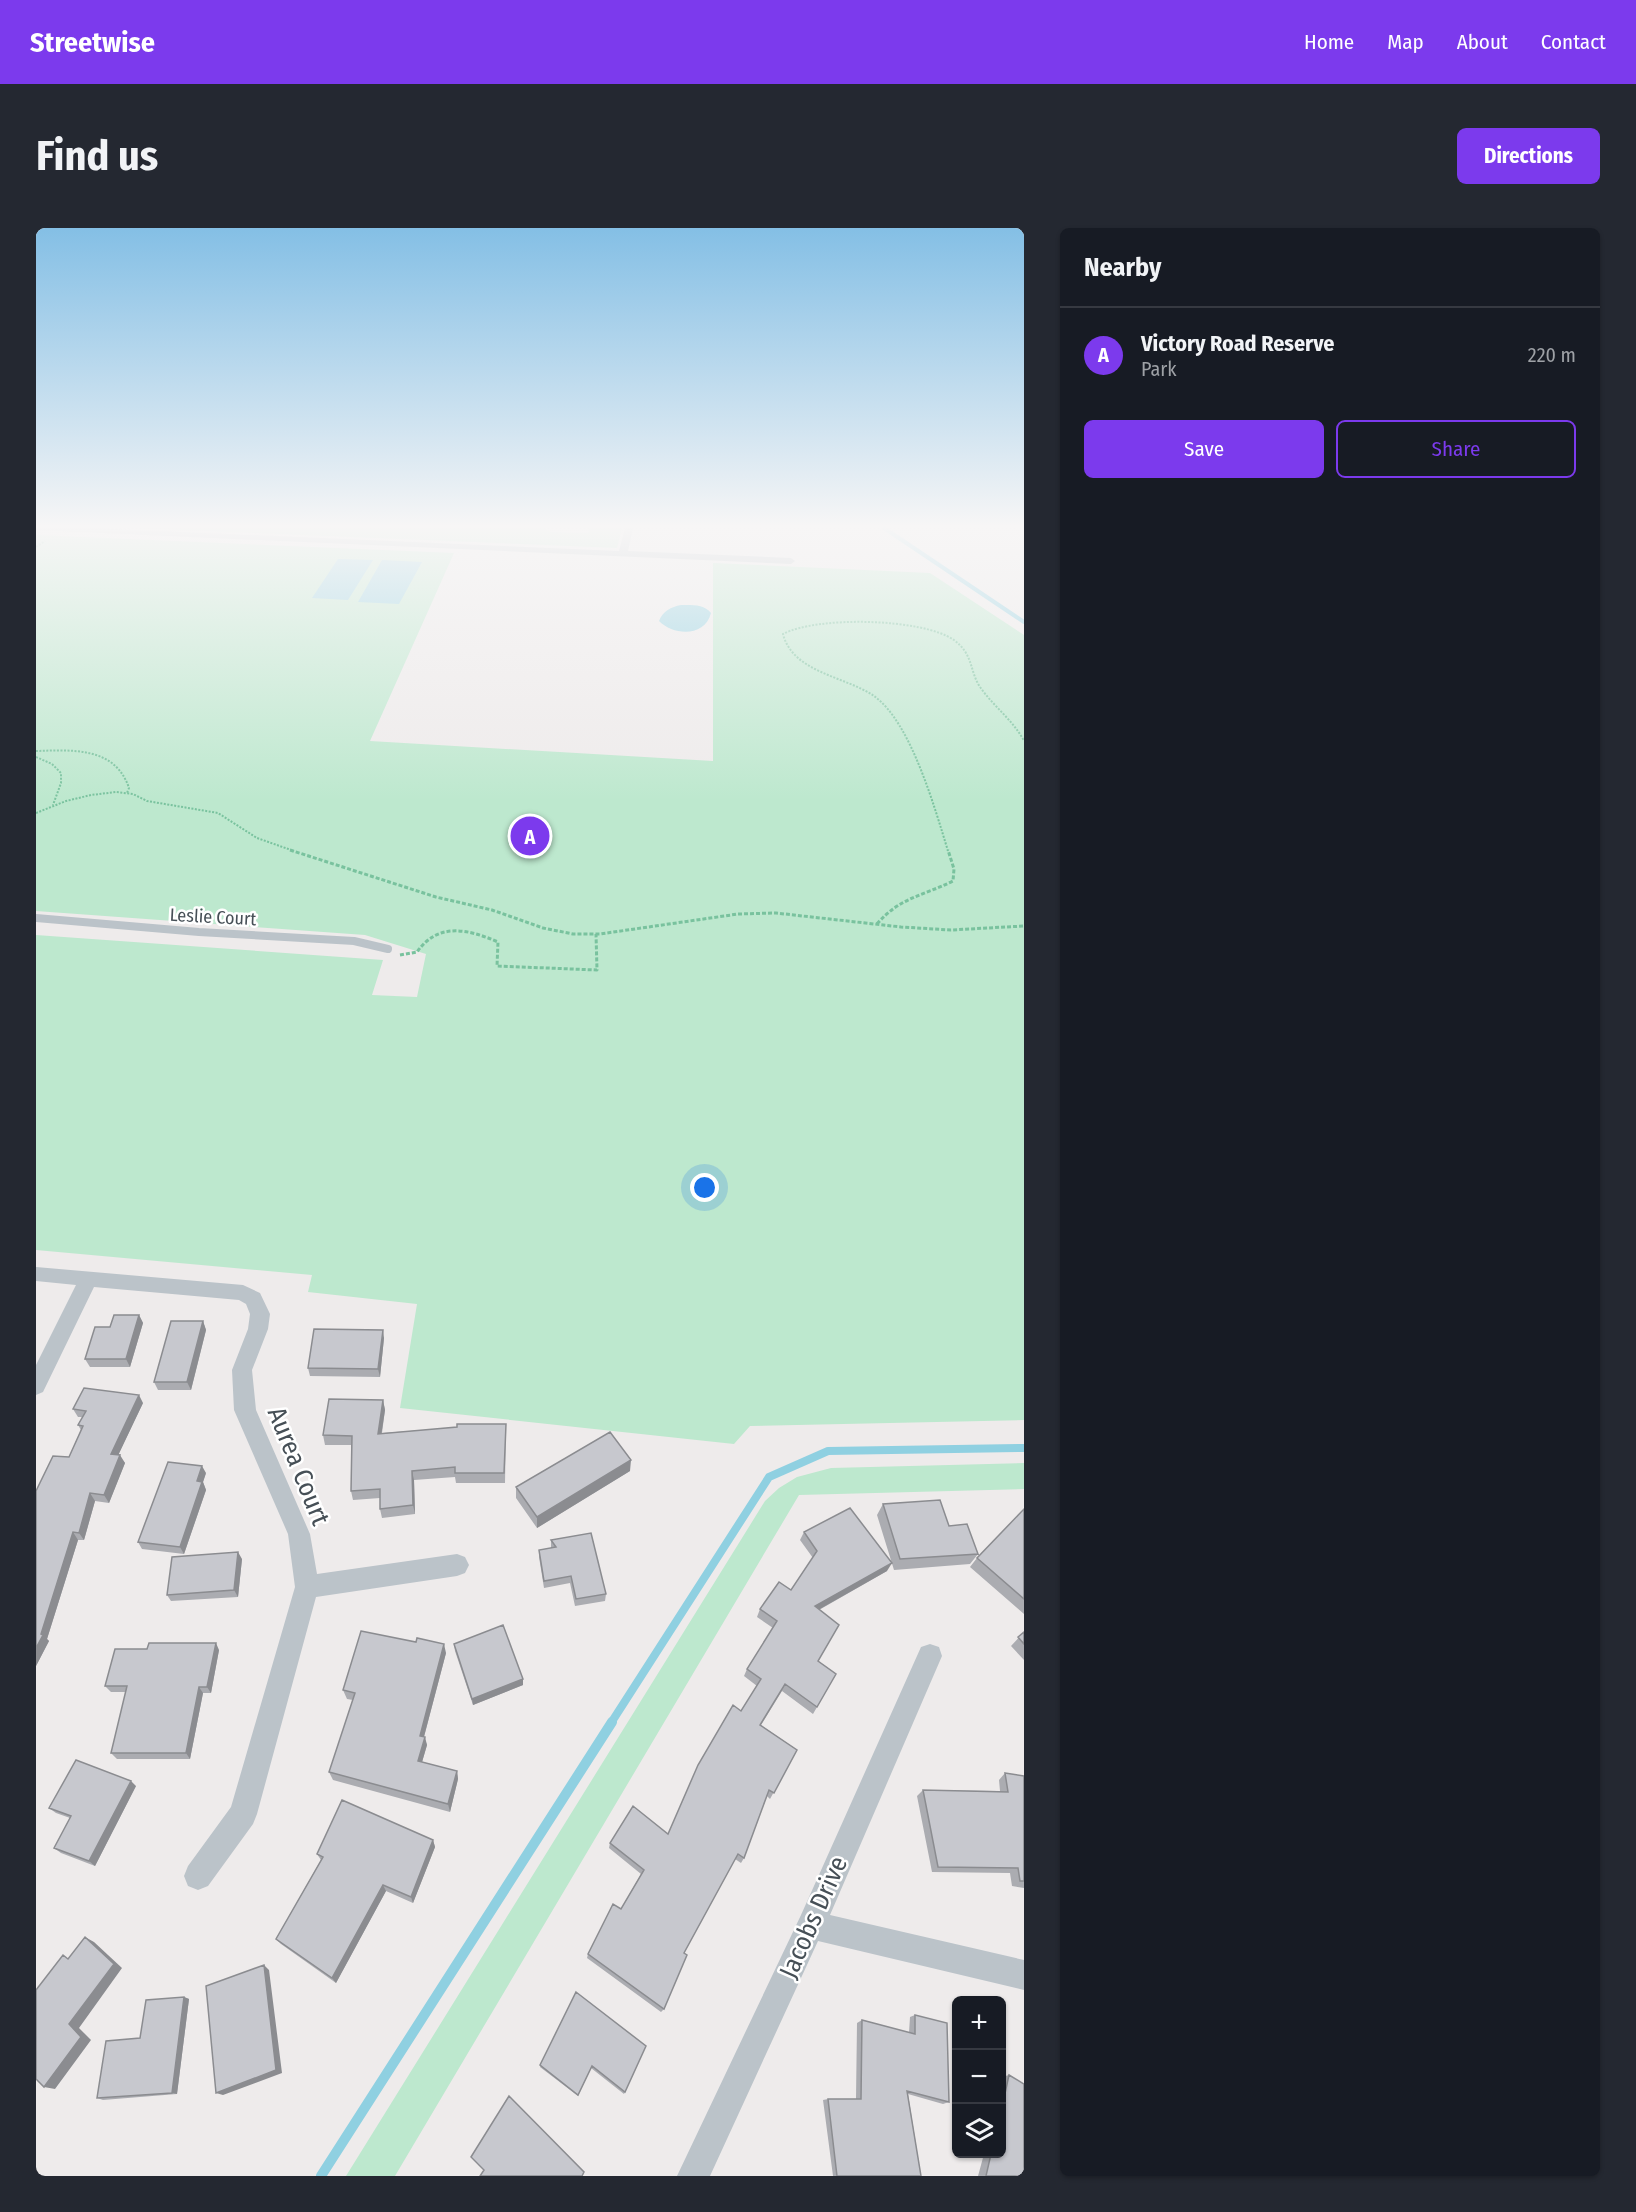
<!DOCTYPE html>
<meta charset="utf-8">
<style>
body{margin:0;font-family:"Fira Sans Condensed",sans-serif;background:#242831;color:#f1f3f6}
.controls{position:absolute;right:18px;bottom:18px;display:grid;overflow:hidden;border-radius:9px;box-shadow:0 2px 4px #0004}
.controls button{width:54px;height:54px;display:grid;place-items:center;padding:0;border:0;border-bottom:2px solid #363941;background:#171b24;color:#f1f3f6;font:30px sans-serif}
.you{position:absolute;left:669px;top:960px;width:21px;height:21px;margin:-15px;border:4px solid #fff;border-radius:50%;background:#1a73e8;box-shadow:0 0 0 9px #1a73e833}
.badge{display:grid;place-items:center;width:39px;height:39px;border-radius:50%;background:#7c3aed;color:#fff;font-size:20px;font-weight:700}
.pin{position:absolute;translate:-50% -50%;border:3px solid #fff;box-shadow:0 2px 6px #0006}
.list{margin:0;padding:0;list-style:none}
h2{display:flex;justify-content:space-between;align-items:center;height:78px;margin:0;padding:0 24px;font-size:26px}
h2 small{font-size:20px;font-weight:400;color:#9ea1a6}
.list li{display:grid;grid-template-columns:39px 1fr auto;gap:18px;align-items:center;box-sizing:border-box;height:96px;padding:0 24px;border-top:2px solid #363941}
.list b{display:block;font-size:22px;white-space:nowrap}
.list p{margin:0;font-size:20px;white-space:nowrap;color:#9ea1a6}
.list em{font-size:20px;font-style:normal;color:#9ea1a6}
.actions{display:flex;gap:12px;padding:18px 24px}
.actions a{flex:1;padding:14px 0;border:2px solid #7c3aed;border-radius:9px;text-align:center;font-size:21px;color:#7c3aed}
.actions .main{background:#7c3aed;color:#fff}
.icon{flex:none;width:33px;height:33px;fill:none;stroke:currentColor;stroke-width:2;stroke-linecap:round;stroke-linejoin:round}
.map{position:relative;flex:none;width:988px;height:1948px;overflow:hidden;border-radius:9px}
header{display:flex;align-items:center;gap:36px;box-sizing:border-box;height:84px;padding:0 30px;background:#7c3aed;color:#fff}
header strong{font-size:28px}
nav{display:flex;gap:33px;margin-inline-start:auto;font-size:21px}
.intro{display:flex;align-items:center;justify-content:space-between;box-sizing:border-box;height:144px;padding:0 36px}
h1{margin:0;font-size:42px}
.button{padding:15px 27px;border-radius:9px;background:#7c3aed;color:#fff;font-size:21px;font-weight:700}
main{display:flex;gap:36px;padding:0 36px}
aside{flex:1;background:#171b24;border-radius:9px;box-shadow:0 2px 4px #0004}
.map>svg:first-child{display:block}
.green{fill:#bde8ce}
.water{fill:#8fd0e1}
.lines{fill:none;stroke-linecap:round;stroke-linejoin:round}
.stream-far2{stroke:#8fd0e1;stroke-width:4}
.stream-far1{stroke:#8fd0e1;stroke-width:8}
.stream{stroke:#8fd0e1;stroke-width:10}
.path-far1{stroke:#79c29e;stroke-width:2;stroke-dasharray:2 1.5;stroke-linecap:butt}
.path{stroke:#79c29e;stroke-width:3;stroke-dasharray:4 2;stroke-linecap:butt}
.service{stroke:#bbc3c9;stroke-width:8}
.minor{fill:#bbc3c9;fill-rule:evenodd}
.wall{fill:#abacb1}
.shaded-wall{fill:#8b8c90}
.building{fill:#c7c8ce;stroke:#8b8c90;stroke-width:1.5}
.labels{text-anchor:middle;stroke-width:5;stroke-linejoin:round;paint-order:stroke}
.far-street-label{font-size:18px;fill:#464f56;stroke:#fff}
.near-street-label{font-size:26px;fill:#464f56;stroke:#fff}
</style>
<header>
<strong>Streetwise</strong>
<nav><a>Home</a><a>Map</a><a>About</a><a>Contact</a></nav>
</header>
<div class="intro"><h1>Find us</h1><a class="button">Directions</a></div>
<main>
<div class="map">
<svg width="988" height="1948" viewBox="0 0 988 1948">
<rect width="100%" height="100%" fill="#eeebeb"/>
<path class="green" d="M98,300H507L515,304L552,305L554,300H586L581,320Z
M0,307L418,325L334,513L677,533V335L894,345L988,407V1192L714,1198L698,1216L364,1180L381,1076L272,1064L276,1047L0,1022V707L347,732L336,767L381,769L390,726L329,707L0,683Z
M988,1235V1261L763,1267L359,1948H310L729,1273L743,1260L761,1249L795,1240Z"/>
<path class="water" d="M302,331L337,332L312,372L276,370Z
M346,332L386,334L363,376L322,374Z
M645,377C656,377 668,376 675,385C669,409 638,408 623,393C627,383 635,379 645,377Z"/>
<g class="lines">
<path class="stream-far2" d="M848,300L988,394"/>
<path class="stream-far1" d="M575,1495L733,1249L792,1223L988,1220"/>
<path class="stream" d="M285,1948L576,1494"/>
<path class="path-far1" d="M0,319L9,313
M0,523C35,522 79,518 93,560L91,565
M0,529L16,536L25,545V555L17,577
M0,585L30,573L55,567L80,564L97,566L111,573L182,585L221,610L258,623
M912,623C899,581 875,494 838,468C809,448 757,445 747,406C781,388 886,390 918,412C938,427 933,442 944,459C958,479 977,492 988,513"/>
<path class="path" d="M254,622L400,669L456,682L507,700L537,706H564L702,686L740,685L865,699L915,702L988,698
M841,696C864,669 887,668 917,653L918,641L912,622
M364,727L381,724C402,694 432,701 462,714L461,738L561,742L560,706"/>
<path class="service" d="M0,690L163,704L318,713L352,721"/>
<path class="minor" d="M0,300H56L583,323L589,300H597L592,323L755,330L759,333L755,336L0,302Z
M0,1039L207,1057L224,1065L234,1086L232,1101L216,1142L220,1182L274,1306L281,1346L421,1326L429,1329L433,1337L429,1345L421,1348L280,1369L221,1586L217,1596L172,1658L162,1662L152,1658L148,1648L152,1638L195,1579L259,1359L252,1306L198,1182L196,1142L212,1101L214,1086L210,1076L203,1072L58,1059L7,1164L0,1167V1137L40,1057L0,1053Z
M894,1416L903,1419L906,1428L794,1687L988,1732V1762L782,1713L674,1948H641L765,1687L885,1419Z"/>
</g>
<path class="wall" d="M103,1087L107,1095L94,1139H54L49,1131L74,1099Z
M167,1093L170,1102L155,1162H122L118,1154Z
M348,1110L344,1149L274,1148L272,1140Z
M347,1172L349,1182L346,1205L470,1196L469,1255H420L419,1249L378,1252L379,1286L346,1290L344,1281V1270L317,1272L315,1263V1217H289L287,1207Z
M107,1175L82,1227L89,1235L73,1275L59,1273L48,1312H42L11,1411L13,1413L0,1438L33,1229L45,1202L42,1197L46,1189H42L37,1181Z
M594,1243L501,1300L480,1270V1259Z
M170,1245L167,1254L170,1262L148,1326L106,1321L102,1314Z
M847,1276L913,1298L942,1326L934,1336L858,1342L841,1287Z
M988,1281V1386L934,1339L941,1330Z
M768,1304L851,1343L783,1382L782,1433L800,1446L777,1486L746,1463L725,1497L761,1522L734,1571L731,1568L708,1630L705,1635L699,1631L648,1725L628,1781L625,1784L551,1730L552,1726L585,1681L605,1646L573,1620L574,1615L632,1606L705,1483L721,1458L708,1448L711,1441L737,1400L721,1389L724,1381L755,1362L777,1330L764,1312Z
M515,1312L570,1366L569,1373L539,1378L534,1355L508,1360L503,1329V1322L515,1320Z
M206,1331L202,1369L135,1373L131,1367Z
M988,1404V1432L975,1418Z
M418,1416L487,1451V1457L437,1477L419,1423Z
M183,1422L175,1465H167L154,1531H81L75,1525L90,1464H75L69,1458Z
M410,1425L388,1509L391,1517L386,1534L421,1543L422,1551L414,1584L297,1552L293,1544L317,1472L311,1471L307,1462Z
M969,1545L988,1548V1660L976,1658L974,1645L896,1644L881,1568L887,1562L964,1563L963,1552Z
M100,1558L59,1638L25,1625L18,1620L34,1590L20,1585L13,1580Z
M397,1612L399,1619L377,1675L350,1663L300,1755L245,1716L240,1711L285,1632L281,1626Z
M540,1764L589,1864L588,1866L555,1840L542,1868L504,1839Z
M148,1769L153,1771L141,1866L67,1872L61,1870L104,1810Z
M879,1787L913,1874L907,1876L872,1866L885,1948H797L787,1872L792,1871H820L821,1795L826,1792L873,1805L874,1789Z
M973,1847L988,1948H942L948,1926H966V1849Z"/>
<path class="shaded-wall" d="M103,1087L107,1095L94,1139L90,1131Z
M167,1093L170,1102L155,1162L151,1154Z
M347,1102L348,1110L344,1149L342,1141Z
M103,1167L107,1175L79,1234L75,1226Z
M347,1172L349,1182L344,1215L342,1206Z
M84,1227L89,1235L73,1275L68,1267Z
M595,1232L594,1243L501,1300V1289Z
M166,1238L170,1245L167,1254L170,1262L148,1326L144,1319L161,1253Z
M376,1243L378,1252L379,1286L377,1277Z
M54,1265L59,1273L48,1312L43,1305Z
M37,1304L42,1312L11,1411L13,1413L0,1438V1420Z
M202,1324L206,1331L202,1369L198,1362Z
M856,1335L851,1343L775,1386L779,1378Z
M180,1415L183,1422L175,1465L171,1459Z
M408,1416L410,1425L386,1516L384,1508Z
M487,1451V1457L437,1477L436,1471Z
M163,1459L167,1465L154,1531L150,1525Z
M389,1509L391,1517L384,1541L382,1533Z
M421,1543L422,1551L414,1584L412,1576Z
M95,1553L100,1558L59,1638L53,1633Z
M397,1612L399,1619L377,1675L375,1669Z
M347,1657L350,1663L300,1755L296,1750Z
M49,1709L58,1714L86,1740L43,1800L55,1812L19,1861L8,1859L33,1796Z
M228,1737L233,1742L246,1845L187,1867L180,1865Z
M148,1769L153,1771L141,1866L136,1865Z"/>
<path class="building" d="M78,1087H103L90,1131H49L59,1099H74Z
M135,1093H167L151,1154H118Z
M278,1101L347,1102L342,1141L272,1140Z
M48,1160L103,1167L75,1226L84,1227L68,1267L54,1265L43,1305L37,1304L5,1406L7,1407L0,1420V1263L17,1228L33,1229L47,1198L42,1197L50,1183L37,1181Z
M293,1171L347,1172L342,1206L421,1199V1196H470L468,1245H419V1239L376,1243L377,1277L344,1281V1261L315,1263L316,1208L287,1207Z
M574,1204L595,1232L501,1289L480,1259Z
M132,1234L166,1238L161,1253L166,1254L144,1319L102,1314Z
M904,1272L913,1298L931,1296L942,1326L864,1331L847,1276Z
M814,1280L856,1335L779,1378L803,1397L782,1433L800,1446L781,1479L749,1456L724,1497L761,1522L738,1565L733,1562L708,1630L702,1626L648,1725L651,1727L628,1781L552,1726L577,1676L585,1681L608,1642L574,1615L597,1578L632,1606L662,1537L697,1477L705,1483L725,1451L711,1441L741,1393L724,1381L743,1354L755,1362L781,1323L768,1304Z
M988,1281V1371L941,1330Z
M555,1305L570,1366L540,1371L535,1348L508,1353L503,1322L520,1319L515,1312Z
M202,1324L198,1362L131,1367L136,1329Z
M467,1397L487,1451L436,1471L418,1416Z
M325,1403L380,1414L381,1410L408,1416L384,1508L389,1509L382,1533L421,1543L412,1576L293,1544L319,1465L307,1462Z
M988,1404V1416L982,1409Z
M113,1415H180L171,1459H163L150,1525H75L91,1458H69L79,1421H111Z
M40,1532L95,1553L53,1633L18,1620L35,1588L13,1580Z
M969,1545L988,1548V1653H984L982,1640L902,1639L887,1562L972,1564Z
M306,1572L397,1612L375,1669L347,1657L296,1750L240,1711L287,1629L281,1626Z
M49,1709L78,1736L33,1796L45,1809L8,1859L0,1851V1762L27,1727L32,1731Z
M228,1737L240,1842L180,1865L170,1758Z
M540,1764L610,1818L589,1864L556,1838L542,1867L504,1837Z
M148,1769L136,1865L61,1870L70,1813L104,1810L110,1772Z
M879,1787L911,1795L913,1874L871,1863L885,1948H801L792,1871H825L826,1792L879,1806Z
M973,1847L988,1856V1948H950L955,1926H966V1879Z
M473,1868L548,1944L546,1948H444L448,1942L435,1929Z"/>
<linearGradient id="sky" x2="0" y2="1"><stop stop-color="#84bfe5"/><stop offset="0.52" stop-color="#f7f6f6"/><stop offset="1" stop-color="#f7f6f6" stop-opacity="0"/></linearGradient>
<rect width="988" height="573" fill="url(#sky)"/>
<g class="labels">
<g class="far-street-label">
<text transform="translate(177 689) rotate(3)" y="6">Leslie Court</text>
</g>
<g class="near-street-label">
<text transform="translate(263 1238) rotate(68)" y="9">Aurea Court</text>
<text transform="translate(777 1689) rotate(-66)" y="9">Jacobs Drive</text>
</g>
</g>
</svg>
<div class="controls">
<button>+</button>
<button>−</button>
<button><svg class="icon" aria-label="layers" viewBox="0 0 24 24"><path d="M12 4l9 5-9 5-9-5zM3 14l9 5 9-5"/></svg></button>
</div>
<div class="you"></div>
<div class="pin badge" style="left:494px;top:608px">A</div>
</div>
<aside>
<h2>Nearby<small></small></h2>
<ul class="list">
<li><span class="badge">A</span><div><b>Victory Road Reserve</b><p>Park</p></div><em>220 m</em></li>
</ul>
<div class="actions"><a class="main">Save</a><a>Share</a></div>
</aside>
</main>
